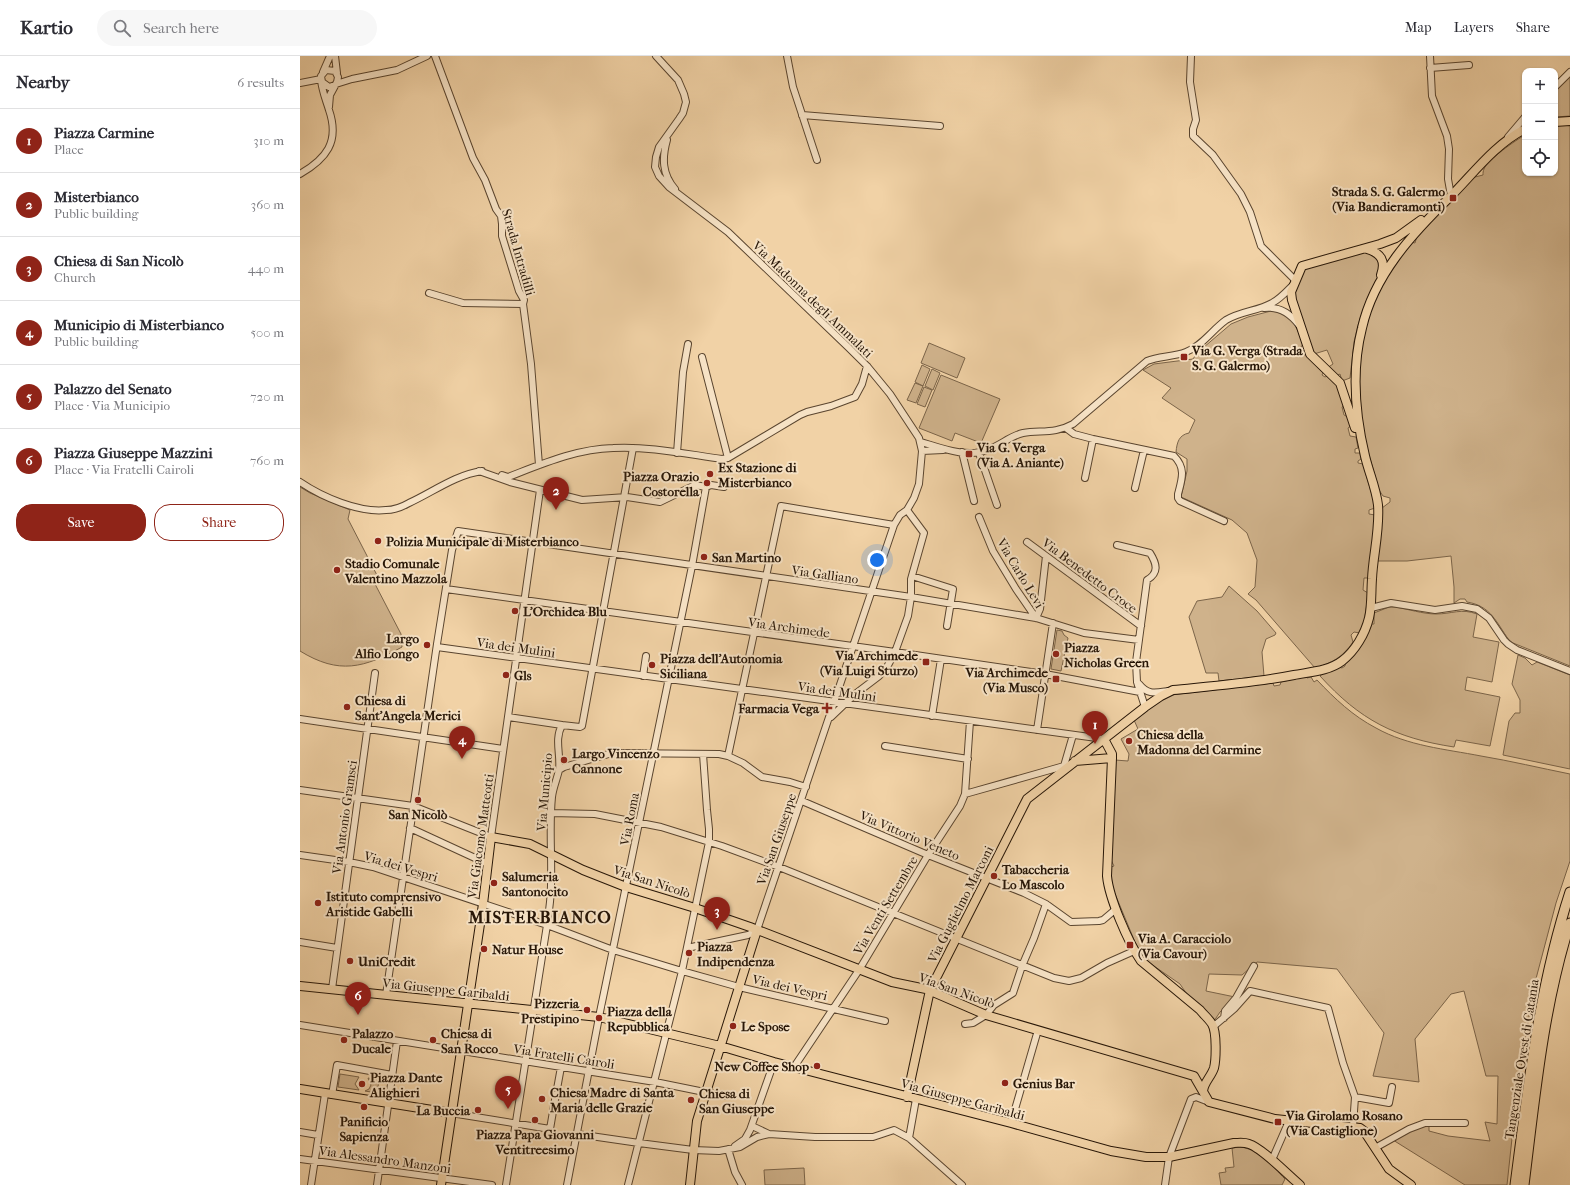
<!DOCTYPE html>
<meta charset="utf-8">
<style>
body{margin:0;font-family:"IM FELL French Canon",serif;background:#f7f7f7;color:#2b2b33}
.controls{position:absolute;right:12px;top:12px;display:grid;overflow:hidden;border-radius:8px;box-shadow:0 1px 3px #0004}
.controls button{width:36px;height:36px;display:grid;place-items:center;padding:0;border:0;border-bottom:1px solid #e1e1e2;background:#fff;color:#2b2b33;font:20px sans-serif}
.you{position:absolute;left:577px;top:504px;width:14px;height:14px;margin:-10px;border:3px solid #fff;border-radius:50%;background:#1a73e8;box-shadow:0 0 0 6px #1a73e833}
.badge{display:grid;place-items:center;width:26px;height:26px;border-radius:50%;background:#8f2418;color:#fff;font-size:13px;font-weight:700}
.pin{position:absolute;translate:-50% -33px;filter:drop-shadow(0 1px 2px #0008)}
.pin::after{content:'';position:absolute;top:21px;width:14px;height:12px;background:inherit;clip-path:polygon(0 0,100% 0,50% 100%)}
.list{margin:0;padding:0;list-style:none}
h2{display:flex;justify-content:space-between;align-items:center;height:52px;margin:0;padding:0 16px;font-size:17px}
h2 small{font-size:13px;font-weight:400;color:#7c7c81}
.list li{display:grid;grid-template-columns:26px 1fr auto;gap:12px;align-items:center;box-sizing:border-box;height:64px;padding:0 16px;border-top:1px solid #e1e1e2}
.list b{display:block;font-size:15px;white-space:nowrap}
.list p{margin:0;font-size:13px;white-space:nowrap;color:#7c7c81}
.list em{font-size:13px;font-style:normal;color:#7c7c81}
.actions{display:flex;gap:8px;padding:12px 16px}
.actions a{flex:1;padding:9px 0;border:1px solid #8f2418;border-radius:16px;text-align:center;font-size:14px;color:#8f2418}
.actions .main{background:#8f2418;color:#fff}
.icon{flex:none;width:22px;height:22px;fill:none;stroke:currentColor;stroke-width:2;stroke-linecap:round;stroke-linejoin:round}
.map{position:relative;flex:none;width:1270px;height:1129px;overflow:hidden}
header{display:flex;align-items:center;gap:24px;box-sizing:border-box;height:56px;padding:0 20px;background:#fff;border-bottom:1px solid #e1e1e2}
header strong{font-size:19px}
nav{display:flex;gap:22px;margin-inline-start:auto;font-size:14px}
.search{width:280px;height:36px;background:#f7f7f7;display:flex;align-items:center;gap:10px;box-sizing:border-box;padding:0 14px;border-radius:22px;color:#7c7c81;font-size:15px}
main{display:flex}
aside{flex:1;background:#fff}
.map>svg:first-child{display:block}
.green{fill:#cfb28b;stroke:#7b6449}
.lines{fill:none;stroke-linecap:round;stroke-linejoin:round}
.minor-casing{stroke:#5a452f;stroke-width:8}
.major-casing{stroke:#271607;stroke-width:10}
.highway-casing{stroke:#271607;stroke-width:11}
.minor{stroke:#f6e2c5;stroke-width:6}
.major{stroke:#f1d2a6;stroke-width:8}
.highway{stroke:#f1d2a6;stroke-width:9}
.poi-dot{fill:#8f2418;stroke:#f6e2c5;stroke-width:1.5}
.labels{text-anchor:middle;stroke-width:4;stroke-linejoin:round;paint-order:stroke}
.poi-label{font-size:13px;font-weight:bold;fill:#271607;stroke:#f6e2c5;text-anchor:start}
.street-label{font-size:13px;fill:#271607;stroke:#f6e2c5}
.district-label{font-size:17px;font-weight:bold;letter-spacing:1px;fill:#271607;stroke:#f6e2c5}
</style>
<header>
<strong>Kartio</strong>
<div class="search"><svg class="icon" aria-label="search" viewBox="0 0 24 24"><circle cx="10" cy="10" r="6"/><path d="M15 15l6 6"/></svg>Search here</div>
<nav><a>Map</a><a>Layers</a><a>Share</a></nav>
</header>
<main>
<aside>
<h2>Nearby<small>6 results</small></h2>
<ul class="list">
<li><span class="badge">1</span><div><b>Piazza Carmine</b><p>Place</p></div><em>310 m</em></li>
<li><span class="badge">2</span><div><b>Misterbianco</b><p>Public building</p></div><em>360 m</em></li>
<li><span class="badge">3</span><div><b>Chiesa di San Nicolò</b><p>Church</p></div><em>440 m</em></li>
<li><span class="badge">4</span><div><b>Municipio di Misterbianco</b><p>Public building</p></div><em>500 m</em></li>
<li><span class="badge">5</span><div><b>Palazzo del Senato</b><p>Place · Via Municipio</p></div><em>720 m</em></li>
<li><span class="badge">6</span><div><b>Piazza Giuseppe Mazzini</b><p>Place · Via Fratelli Cairoli</p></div><em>760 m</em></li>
</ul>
<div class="actions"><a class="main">Save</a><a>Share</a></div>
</aside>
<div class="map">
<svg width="1270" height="1129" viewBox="0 0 1270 1129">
<rect width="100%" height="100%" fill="#f1d2a6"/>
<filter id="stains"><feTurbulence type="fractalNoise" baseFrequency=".005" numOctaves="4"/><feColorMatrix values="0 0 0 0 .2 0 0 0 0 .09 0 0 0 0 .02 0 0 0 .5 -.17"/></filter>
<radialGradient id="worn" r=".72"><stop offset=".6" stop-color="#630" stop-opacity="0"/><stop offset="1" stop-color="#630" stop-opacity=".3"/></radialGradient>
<path class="green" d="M1270,20V60L1255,61V35Z
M1264,69L1270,70V610L1213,587L1209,584C1196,566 1191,550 1167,546L1165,543H1160L1154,547V531L1151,500L1107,505H1077L1082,452L1090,446V442L1083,440L1079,434C1073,412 1066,391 1062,369C1054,324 1060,276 1079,235C1088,217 1100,202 1111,186L1115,187L1117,180L1175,121L1183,119C1183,117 1183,115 1184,113C1187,104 1216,84 1225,79V117H1255V70Z
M1066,196L1077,200L1081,214L1067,243L1058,269L1054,286L1050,322L1042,325L1040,318L1036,320L1027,312L1033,308L1027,294L1014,298L993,240L1003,213Z
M971,255C992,256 997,272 1003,288L1001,291L1002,294L1005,295L1003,297L1004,299L1007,298L1012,306L1023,317L1022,319L1025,321L1027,320L1038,328L1045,349L1042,351L1044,359L1050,362L1052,369L1048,372L1050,380L1056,381L1058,392L1055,393V397H1060L1061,403L1058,405V407L1063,408L1074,446L1075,452L1069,454V458L1075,459V465L1069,522H1064L1063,534L1068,537L1064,569L1060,577L1054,576L1051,579L1053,586C1043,601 1032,607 1015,612L956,544L948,538L955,531L957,504L947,477L932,464L881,441L887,415V403L876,396C877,386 879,379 889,377L895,364L862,342L871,332L843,314L854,308L893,303L897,297L931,268L948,261Z
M629,287L665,302L657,322L621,307Z
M622,309L630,313L623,330L615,326Z
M632,313L640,317L633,334L625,330Z
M641,319L700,343L681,387L655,377L652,385L619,372Z
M615,327L623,330L616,347L607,344Z
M624,331L632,334L625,351L617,348Z
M0,431L10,437L50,454L48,463L80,525L75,528L101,578L102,591C64,612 39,619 0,595Z
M929,530L957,555L976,577L975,579L966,583L962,596L964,620L919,625L918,617H906L889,561L897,545L922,541Z
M1089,551H1095C1108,553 1123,558 1136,558C1152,558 1161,552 1177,558L1173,581L1199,586L1192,626L1167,621L1165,634L1200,641L1190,690L1156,684L1154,691C1095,682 1060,664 1020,620L1025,616L1039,611L1042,612L1045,610V607L1070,568H1074V557Z
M757,574L762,575L764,579L768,582L761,615L751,613Z
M1218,599L1225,602L1232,609L1237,606L1270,619V713L1203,699L1209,665L1215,657H1220V644L1212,628Z
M1007,620V622L1011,621L1014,626L1017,624C1035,643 1053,660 1076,672C1108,690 1145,693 1181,700C1211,705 1240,712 1270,718V805L1256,847L1233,934L1216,1045L1207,1129H1165L1093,1084L1112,1074L1129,1069V1075L1148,1080L1190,1085L1185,1066L1197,1068L1198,1020H1186L1164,935L1151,938L1115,983L1119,1026L1073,1020L1084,977L1037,913L957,906L942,919L909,918L906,935L935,941L920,956L914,965L888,940L880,928L851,908L843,901L835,886L813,833L811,824V811L814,810L811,804L815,704L828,705L829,698L821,683L838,673L834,664L859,644L871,639L973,627L974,630L980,629L981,626Z
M40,1018L59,1021L55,1028L59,1034L38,1031Z
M68,1022L79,1024L77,1037L65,1035L69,1033L71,1029Z
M940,1091C959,1093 972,1110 985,1123L982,1129H921L919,1117L926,1116L925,1112L934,1111L932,1092Z
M504,1112L505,1129H465L464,1114Z"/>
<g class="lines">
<defs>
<path id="minor" d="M35,0L37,17
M135,0L173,102L185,124L196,153L201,160L202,168V180L219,235L224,244L223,248L231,308L239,409
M356,0L378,24L384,38L386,46L383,57L379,63L359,91L356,101L355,111L359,120L369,131L428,176L548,291L567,310L590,338L619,382L622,395L619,428L614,442L607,454L600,459L594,469L457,874L448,879L387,892
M487,0L493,31L517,104
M891,0L890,26L896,64L893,73V80L913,99L941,138L950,156L961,190L995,224
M1130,0L1132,40L1147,80L1149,93L1148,123L1151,140
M1130,12L1169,9
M23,16L30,0
M0,27L21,23
M36,28L52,23L97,14L127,0
M1255,31L1270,16
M29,51L30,39L37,26L38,21L35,15L26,14L21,20L22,26L29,31L35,29
M502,59L640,70
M1208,81L1225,61
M367,84C362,102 362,118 375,133
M0,118C26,103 40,86 29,54C26,44 22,35 21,24
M129,237L163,247L223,248
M964,252C979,250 990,257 999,269
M402,301L428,402
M766,372L774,378L793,383L874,400C886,412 882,423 878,438V442L880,445L924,465
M621,386C641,392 668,403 689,393C701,389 710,380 723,377C741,374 755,378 773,368L847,305C859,300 873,301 886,296C902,290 912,274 926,264C941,255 958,255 972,247C980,243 987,235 993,229
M622,395L643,394
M662,396L674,445
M377,397L383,316L388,288
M679,397L697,449
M179,415L210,426L282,444L327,441L360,446L395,429L406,431L392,510L300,956L267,1129
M202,419L208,421C242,408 276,393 313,392C349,390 386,398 422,403L428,402L500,359L507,356L531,350L555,341L562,328L567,310
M785,422L793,383
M0,426C22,441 59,457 86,454C94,454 102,451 109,447C133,436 155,419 182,415
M406,431L411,429L424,431
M835,432L844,394
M679,461L693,495L716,533L736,562L740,553L746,500
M727,486L841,570
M817,489L850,497C857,508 859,517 847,524L836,606L837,626L845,651
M612,520L653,533L647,570
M146,533L595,596L745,618L840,636
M1071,552L1091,547L1135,554L1162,550L1177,553L1189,562L1204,584L1208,588L1217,594L1270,615
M137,591L804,683
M343,620L346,600
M839,628C848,639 854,637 868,635
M632,660L641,603
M208,661L262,669
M531,661L554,639L579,620L587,611L595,596L608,560L611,541V523L624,477L607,454
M0,663L203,693
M737,674L753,567
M585,690L668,703
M428,700L481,450L594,469
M767,710H764L773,679
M259,714L264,711L312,697L419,698L428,700L443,707L462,721L490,726L506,731
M0,734L113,750L191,781L240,434
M665,738L764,710
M502,745L628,799L724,837L746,848L771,866L799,865L803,864L816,853
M251,757L295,758L361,771L422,790L479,811L754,922L769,925L781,922L807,907L834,895
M110,772L188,808
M0,799L49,806L73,811L247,869L313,894L382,915L439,931L585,965
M0,886L37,892
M32,933L75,617
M86,939L137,588L152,494L158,475L611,541L736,562L784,577L839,584
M924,962L925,955L936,942L954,910
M665,968L673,967L686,959L694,949L713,937L722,910L734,882L746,848
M0,969L355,1026L424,1040
M914,970L934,953L950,935L1028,952L1043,1007L1055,1041L1053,1070
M494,1011L559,914L628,799L660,750L665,738L670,665
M257,1033L261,1011
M32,1039L37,1009L92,1019
M1055,1041L1089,1047L1092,1031
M151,1057L250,1073L256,1038
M711,1067L738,974
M452,1070L469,1078L515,1081H573L594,1074L609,1082L662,1129
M0,1076L18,1079
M277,1078L339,1087L393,1094L419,1095L440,1091L457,1081L469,1078
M609,1082L616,1043
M435,1090L445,1083L450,1074L474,1006
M1075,1092L1109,1073L1125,1067H1165
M428,1093L435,1116L442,1129
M0,1103L192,1129
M972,1104L989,1065
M11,1129L25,1038
M77,1129L97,985
M206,1129L247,869C249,856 251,842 251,829C252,800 249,770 252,741C253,732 257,723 259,714C261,698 254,684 262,669L280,671L282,670L333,392
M328,1129L382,915L409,786V773L407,754L403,698
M865,1129L869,1101L891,1043L896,1041L909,1046"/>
<path id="major" d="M1255,66L1270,65
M1067,193C1081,197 1086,205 1081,219
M1055,372L1040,327L1010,298L992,244L991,236L1002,210L1080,188L1096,182L1121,164
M804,683L812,698V702L807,820C809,842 828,886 841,905L900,954C904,959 909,963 912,968C917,976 916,1004 914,1012C911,1021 904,1026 903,1035
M775,705L812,702
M0,930L299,961L420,990L474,1006L711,1067L811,1095L846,1101H869L934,1087C939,1087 944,1086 949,1088C962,1092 988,1119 1000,1129
M0,1033L151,1057
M607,1041L630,934L727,743L845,651L861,640L873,634C913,630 954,627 994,619C1010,616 1029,615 1042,605C1055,595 1065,578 1069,562C1072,550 1071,536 1072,523C1073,499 1080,474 1078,449C1076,432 1069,417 1065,400C1055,358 1051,315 1062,272C1074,219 1112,178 1150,141C1173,118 1195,88 1225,73
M141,1129L183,848L191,781L230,788L283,814L326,831L395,852L450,871L592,926L626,933L686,959L894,1020L909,1046L975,1063L1060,1072L1064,1075L1089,1113L1111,1129
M390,1129L397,1065L457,874"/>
<path id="highway" d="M1215,1129C1228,1030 1239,931 1270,836
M1224,1129C1235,1041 1243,952 1270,867"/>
</defs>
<use href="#minor" class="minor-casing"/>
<use href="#major" class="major-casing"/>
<use href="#highway" class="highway-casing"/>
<use href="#minor" class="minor"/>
<use href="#major" class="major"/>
<use href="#highway" class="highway"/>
</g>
<g class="poi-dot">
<rect x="1149" y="138" width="8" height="8" rx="2"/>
<rect x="880" y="297" width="8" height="8" rx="2"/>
<rect x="665" y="394" width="8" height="8" rx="2"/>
<circle cx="410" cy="418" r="4"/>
<circle cx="407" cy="427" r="4"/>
<circle cx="78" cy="485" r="4"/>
<circle cx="404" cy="501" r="4"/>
<circle cx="37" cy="514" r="4"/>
<circle cx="215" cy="555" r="4"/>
<circle cx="127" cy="589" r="4"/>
<circle cx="756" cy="598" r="4"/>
<rect x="622" y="602" width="8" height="8" rx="2"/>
<circle cx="352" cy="609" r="4"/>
<circle cx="206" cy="619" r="4"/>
<rect x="752" y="619" width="8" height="8" rx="2"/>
<circle cx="47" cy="651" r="4"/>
<path d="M525 646h4v4h4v4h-4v4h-4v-4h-4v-4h4z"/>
<circle cx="829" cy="685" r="4"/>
<circle cx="264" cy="704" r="4"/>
<circle cx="118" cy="744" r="4"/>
<circle cx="694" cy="820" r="4"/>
<circle cx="194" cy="827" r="4"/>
<circle cx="18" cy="847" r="4"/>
<rect x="826" y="885" width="8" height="8" rx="2"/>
<circle cx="184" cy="893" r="4"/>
<circle cx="389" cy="897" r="4"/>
<circle cx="50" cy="905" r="4"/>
<circle cx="287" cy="954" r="4"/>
<circle cx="299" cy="962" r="4"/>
<circle cx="433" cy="970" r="4"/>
<circle cx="44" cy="984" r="4"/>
<circle cx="133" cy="984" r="4"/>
<circle cx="517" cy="1010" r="4"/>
<circle cx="705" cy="1027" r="4"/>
<circle cx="62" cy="1028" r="4"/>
<circle cx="242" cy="1043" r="4"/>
<circle cx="391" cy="1044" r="4"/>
<circle cx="64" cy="1051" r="4"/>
<circle cx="178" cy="1054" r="4"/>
<circle cx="235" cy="1064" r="4"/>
<rect x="974" y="1062" width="8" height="8" rx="2"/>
</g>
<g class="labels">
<g class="poi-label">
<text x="1145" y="140" text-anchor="end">Strada S. G. Galermo<tspan x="1145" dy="15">(Via Bandieramonti)</tspan></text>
<text x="892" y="299">Via G. Verga (Strada<tspan x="892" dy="15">S. G. Galermo)</tspan></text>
<text x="677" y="396">Via G. Verga<tspan x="677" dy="15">(Via A. Aniante)</tspan></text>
<text x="418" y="416">Ex Stazione di<tspan x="418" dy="15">Misterbianco</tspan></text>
<text x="399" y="425" text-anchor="end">Piazza Orazio<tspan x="399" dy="15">Costorella</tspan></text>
<text x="86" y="490">Polizia Municipale di Misterbianco</text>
<text x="412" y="506">San Martino</text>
<text x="45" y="512">Stadio Comunale<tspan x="45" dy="15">Valentino Mazzola</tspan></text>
<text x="223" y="560">L'Orchidea Blu</text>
<text x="119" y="587" text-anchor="end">Largo<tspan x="119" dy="15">Alfio Longo</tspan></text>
<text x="764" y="596">Piazza<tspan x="764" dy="15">Nicholas Green</tspan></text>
<text x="618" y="604" text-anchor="end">Via Archimede<tspan x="618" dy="15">(Via Luigi Sturzo)</tspan></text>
<text x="360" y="607">Piazza dell'Autonomia<tspan x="360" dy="15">Siciliana</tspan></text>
<text x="748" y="621" text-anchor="end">Via Archimede<tspan x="748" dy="15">(Via Musco)</tspan></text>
<text x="214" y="624">Gls</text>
<text x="55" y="649">Chiesa di<tspan x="55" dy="15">Sant'Angela Merici</tspan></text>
<text x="519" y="657" text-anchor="end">Farmacia Vega</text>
<text x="837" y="683">Chiesa della<tspan x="837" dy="15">Madonna del Carmine</tspan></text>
<text x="272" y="702">Largo Vincenzo<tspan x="272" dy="15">Cannone</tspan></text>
<text x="118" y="763" text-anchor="middle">San Nicolò</text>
<text x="702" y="818">Tabaccheria<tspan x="702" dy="15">Lo Mascolo</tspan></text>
<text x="202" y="825">Salumeria<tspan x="202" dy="15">Santonocito</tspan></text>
<text x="26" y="845">Istituto comprensivo<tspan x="26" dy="15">Aristide Gabelli</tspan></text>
<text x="838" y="887">Via A. Caracciolo<tspan x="838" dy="15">(Via Cavour)</tspan></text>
<text x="397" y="895">Piazza<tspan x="397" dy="15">Indipendenza</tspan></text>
<text x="192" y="898">Natur House</text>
<text x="58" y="910">UniCredit</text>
<text x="279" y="952" text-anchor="end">Pizzeria<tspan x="279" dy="15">Prestipino</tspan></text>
<text x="307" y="960">Piazza della<tspan x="307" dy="15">Repubblica</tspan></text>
<text x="441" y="975">Le Spose</text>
<text x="52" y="982">Palazzo<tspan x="52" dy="15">Ducale</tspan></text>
<text x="141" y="982">Chiesa di<tspan x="141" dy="15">San Rocco</tspan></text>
<text x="509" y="1015" text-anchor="end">New Coffee Shop</text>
<text x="70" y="1026">Piazza Dante<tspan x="70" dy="15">Alighieri</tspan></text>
<text x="713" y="1032">Genius Bar</text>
<text x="250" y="1041">Chiesa Madre di Santa<tspan x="250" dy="15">Maria delle Grazie</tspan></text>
<text x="399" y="1042">Chiesa di<tspan x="399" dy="15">San Giuseppe</tspan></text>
<text x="170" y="1059" text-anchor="end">La Buccia</text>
<text x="986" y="1064">Via Girolamo Rosano<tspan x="986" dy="15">(Via Castiglione)</tspan></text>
<text x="64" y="1070" text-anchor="middle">Panificio<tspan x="64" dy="15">Sapienza</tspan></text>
<text x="235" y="1083" text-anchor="middle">Piazza Papa Giovanni<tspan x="235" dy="15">Ventitreesimo</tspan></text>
</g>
<g class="street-label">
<text transform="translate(219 196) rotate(74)" y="5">Strada Intradilli</text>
<text transform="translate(513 243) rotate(44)" y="5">Via Madonna degli Ammalati</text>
<text transform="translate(721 517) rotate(59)" y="5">Via Carlo Levi</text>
<text transform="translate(525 518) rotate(8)" y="5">Via Galliano</text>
<text transform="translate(790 519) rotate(37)" y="5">Via Benedetto Croce</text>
<text transform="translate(489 571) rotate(8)" y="5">Via Archimede</text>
<text transform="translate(216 591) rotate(8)" y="5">Via dei Mulini</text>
<text transform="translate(537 635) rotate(8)" y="5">Via dei Mulini</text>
<text transform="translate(244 736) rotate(-85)" y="5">Via Municipio</text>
<text transform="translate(44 761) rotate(-82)" y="5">Via Antonio Gramsci</text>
<text transform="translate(329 763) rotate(-79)" y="5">Via Roma</text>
<text transform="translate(610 779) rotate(23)" y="5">Via Vittorio Veneto</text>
<text transform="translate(180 780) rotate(-82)" y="5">Via Giacomo Matteotti</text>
<text transform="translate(476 783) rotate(-71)" y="5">Via San Giuseppe</text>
<text transform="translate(101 810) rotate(17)" y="5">Via dei Vespri</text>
<text transform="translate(352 825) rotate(18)" y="5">Via San Nicolò</text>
<text transform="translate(660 848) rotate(-63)" y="5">Via Guglielmo Marconi</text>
<text transform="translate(585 849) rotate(-59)" y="5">Via Venti Settembre</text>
<text transform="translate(490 931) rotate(13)" y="5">Via dei Vespri</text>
<text transform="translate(146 933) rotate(6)" y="5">Via Giuseppe Garibaldi</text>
<text transform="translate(657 934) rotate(20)" y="5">Via San Nicolò</text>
<text transform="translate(264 1000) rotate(9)" y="5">Via Fratelli Cairoli</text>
<text transform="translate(1221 1003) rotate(-81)" y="5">Tangenziale Ovest di Catania</text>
<text transform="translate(663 1043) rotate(15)" y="5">Via Giuseppe Garibaldi</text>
<text transform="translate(85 1103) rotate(8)" y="5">Via Alessandro Manzoni</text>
</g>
<g class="district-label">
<text x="240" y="867">MISTERBIANCO</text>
</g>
</g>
<rect width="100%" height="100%" filter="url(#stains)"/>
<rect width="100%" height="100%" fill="url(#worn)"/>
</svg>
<div class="controls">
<button>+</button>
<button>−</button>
<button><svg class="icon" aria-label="locate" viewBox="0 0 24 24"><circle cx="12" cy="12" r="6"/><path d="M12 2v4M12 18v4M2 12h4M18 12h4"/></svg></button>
</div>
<div class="you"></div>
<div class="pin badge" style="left:795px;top:688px">1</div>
<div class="pin badge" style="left:256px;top:454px">2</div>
<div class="pin badge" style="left:417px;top:874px">3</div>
<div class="pin badge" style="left:162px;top:703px">4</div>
<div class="pin badge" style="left:208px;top:1053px">5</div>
<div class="pin badge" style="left:58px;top:959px">6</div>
</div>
</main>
